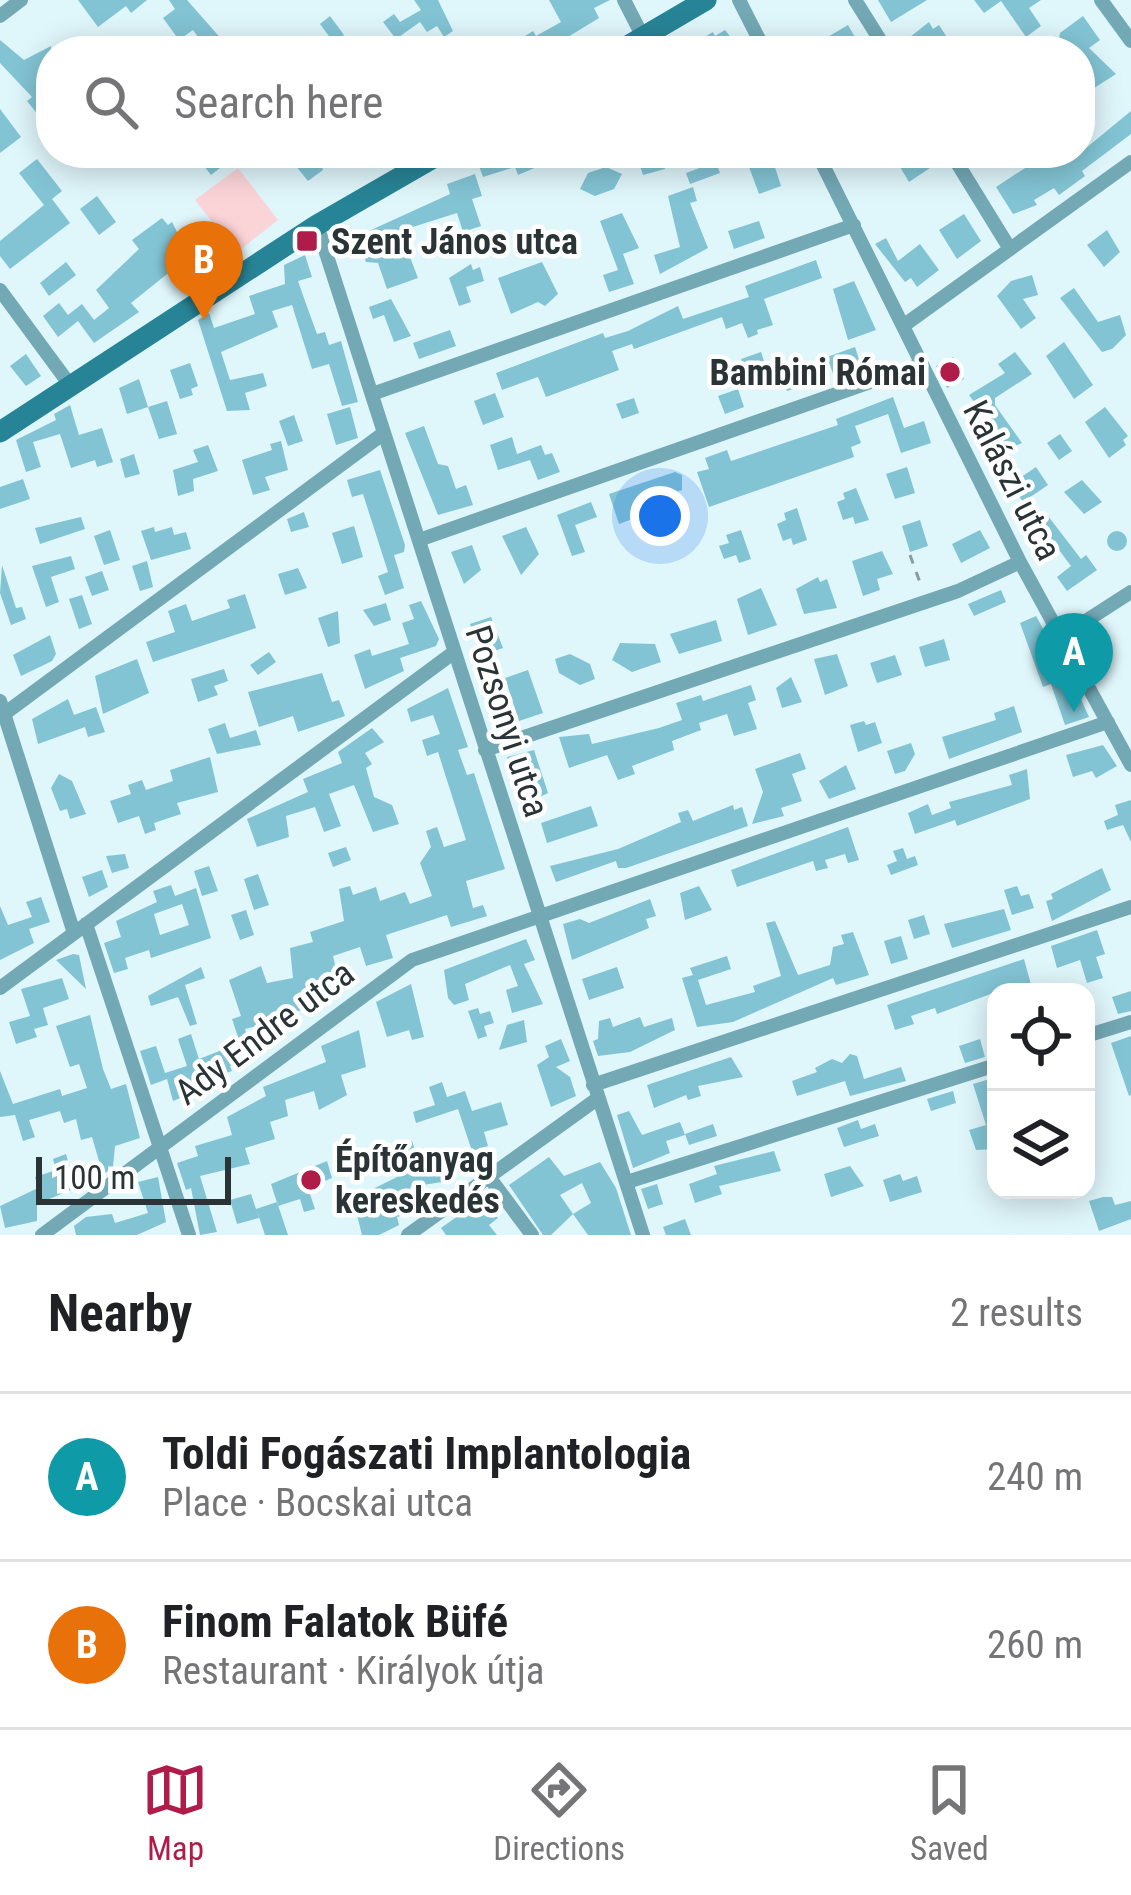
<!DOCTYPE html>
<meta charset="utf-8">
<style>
body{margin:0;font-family:"Roboto Condensed",sans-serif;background:#f6f6f6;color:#202124}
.controls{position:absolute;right:36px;bottom:36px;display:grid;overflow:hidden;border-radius:24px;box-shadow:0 6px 30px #0003}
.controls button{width:108px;height:108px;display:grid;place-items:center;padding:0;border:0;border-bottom:3px solid #e0e0e0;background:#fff;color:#202124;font:60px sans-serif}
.scale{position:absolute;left:36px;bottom:30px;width:195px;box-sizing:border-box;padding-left:12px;border:6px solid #2a3335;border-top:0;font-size:33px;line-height:42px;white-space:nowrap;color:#2a3335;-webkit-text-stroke:9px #fff;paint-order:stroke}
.you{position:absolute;left:660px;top:516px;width:42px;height:42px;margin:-30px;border:9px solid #fff;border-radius:50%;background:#1a73e8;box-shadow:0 0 0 18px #1a73e833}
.badge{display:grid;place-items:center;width:78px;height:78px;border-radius:50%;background:#af1c49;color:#fff;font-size:39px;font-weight:700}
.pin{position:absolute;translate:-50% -99px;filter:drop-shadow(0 3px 6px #0008)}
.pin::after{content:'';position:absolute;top:63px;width:42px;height:36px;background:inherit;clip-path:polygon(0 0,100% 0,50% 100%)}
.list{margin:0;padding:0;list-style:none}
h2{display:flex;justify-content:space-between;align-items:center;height:156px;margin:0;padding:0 48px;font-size:51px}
h2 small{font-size:39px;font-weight:400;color:#757577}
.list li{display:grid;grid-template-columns:78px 1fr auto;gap:36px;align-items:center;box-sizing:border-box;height:168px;padding:0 48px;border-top:3px solid #e0e0e0}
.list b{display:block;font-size:45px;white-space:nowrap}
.list p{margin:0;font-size:39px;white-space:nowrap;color:#757577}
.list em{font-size:39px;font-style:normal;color:#757577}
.icon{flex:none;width:66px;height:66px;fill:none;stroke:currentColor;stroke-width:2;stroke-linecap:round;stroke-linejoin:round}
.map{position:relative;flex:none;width:1131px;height:1235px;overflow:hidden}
.search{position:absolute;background:#fff;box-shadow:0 6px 30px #0003;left:36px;right:36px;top:36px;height:132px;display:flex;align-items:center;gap:30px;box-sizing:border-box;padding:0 42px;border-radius:48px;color:#757577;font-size:45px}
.sheet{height:492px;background:#fff}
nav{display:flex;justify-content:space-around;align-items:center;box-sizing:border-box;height:168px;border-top:3px solid #e0e0e0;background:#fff;font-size:33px;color:#757577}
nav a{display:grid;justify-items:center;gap:6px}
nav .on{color:#af1c49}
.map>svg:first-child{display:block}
.green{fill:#fbd4d8}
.building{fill:#83c4d4;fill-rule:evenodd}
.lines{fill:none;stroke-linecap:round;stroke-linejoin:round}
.path{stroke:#8b9b9f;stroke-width:3;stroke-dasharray:9 9;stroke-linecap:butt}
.street{stroke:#73a8b5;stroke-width:14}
.secondary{stroke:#278496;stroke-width:21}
.poi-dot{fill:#af1c49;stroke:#fff;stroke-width:4.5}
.labels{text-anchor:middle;stroke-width:9;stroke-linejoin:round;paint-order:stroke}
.poi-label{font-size:36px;font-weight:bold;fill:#2a3335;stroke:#fff;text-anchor:start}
.street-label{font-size:36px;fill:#2a3335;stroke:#fff}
</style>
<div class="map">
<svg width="1131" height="1235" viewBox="0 0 1131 1235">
<rect width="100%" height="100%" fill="#dff6fb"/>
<path class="green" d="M238,168L278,220L236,253L195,200Z"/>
<path class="building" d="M78,0H147L131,13L126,6L98,27Z
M169,0H187L232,51H208L193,30L179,40L163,18L175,9Z
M414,0H438L453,31L444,37L437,26L427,32L420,22L396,39L383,22L394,14L400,22L421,10Z
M549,0H610L594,8L599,18L545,51H510L528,41L525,36L533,31L536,36L561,22Z
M878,0H927L891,22Z
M974,0H1041L1029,8L1041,26L1026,37L1001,1L984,13Z
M330,16L344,35L334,43L320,24Z
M1083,16L1100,40L1089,48L1116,74L1085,94L1080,89V51H1068L1059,40L1060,33Z
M929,22L933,29L939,25L952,45L942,51H911L905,41Z
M848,25L859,44L847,51H827L821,41Z
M725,30L742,51H681L713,32L715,36Z
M0,40L24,60L51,46V131L27,101L32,97L0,63Z
M0,109L21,137L0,153Z
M1131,111V134L1082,171L1085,176L1059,195L1054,188L1034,200L1037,205L1013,214L996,187L1048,153H1080Z
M194,153H209L220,168L211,175Z
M300,153H312L321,164L323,170L308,181L291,160Z
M493,153H564L565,155L518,175L515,167L483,177L476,158Z
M659,153L665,169L643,175L637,157Z
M901,153H921L930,168L909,182L894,157Z
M37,159L62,191L52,199L70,223L10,269L0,256V241L44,205L19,173Z
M773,161L781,186L759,194L749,167Z
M716,162L720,173L690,184L686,173Z
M606,167L622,174L614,189L595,196L580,189L588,173Z
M475,174L482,196L472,199L481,226L463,232L457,213L400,231L418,278L387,289L378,263L366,262L358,236L450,194L447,184Z
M693,187L697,201L690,203L708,248L660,274L654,255L680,247L668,196Z
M97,196L116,222L99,235L80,209Z
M622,213L639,248L623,254L634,284L609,292L603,275L618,270L600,221Z
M964,214L981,241L957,259L939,230Z
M162,218L168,225L172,222L185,248L171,258L177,266L131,303L139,312L94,343L78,321L58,337L43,316L59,303L68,315L82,304L94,320L109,308L96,290L139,249L132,240Z
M759,221L765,238L734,249L728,231Z
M1107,230L1120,252L1104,267L1087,245Z
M886,238L898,261L920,244L939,270L917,287L911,278L905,282L875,244Z
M305,255L312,277L298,281L305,301L317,334L325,332L329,345L341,341L358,402L342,406L329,364L312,369L292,305L272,311L278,327L221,352L230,380L263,373L267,386L245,393L250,410L227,411L198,320L209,313L214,328L255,314L249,296L285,284L284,265Z
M816,260L822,278L764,299L773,325L757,330L758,334L748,338L742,323L726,329L722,317L634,349L632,344L612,351L619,370L546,397L538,377L502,390L496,373L603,333L605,338L628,331L678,306L683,319L749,297L745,286Z
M66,262L76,275L49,296L40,283Z
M542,262L558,294L545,306L538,302L511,314L498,278Z
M471,264L473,270L480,267L484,281L466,287L471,302L459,306L449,278Z
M1032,275L1038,295L1023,299L1036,318L1021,329L997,296L1011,281Z
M854,281L876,330L848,340L833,289Z
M1074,288L1098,322L1120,315L1126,335L1112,349L1102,352L1060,298Z
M391,299L411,336L394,342L384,315L373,319L369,307Z
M450,330L456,346L419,359L413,343Z
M1064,342L1093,385L1074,399L1046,356Z
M855,347L862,369L835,379L827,357Z
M761,352L765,364L745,371L741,359Z
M1015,352L1032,374L995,398V405L1022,443L998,453L985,434L993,428L969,395L1005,373L998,364Z
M26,354L41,376L26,386L10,366Z
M953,357L964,379L947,388L936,366Z
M796,361L805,385L787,391L778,367Z
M190,363L198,386L191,389L193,395L180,399L170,370Z
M139,379L148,407L127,414L119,388Z
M738,389L744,407L725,414L718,396Z
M495,393L504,417L483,425L474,401Z
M893,397L904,428L924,421L931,443L901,453L888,414L855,426L861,443L851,447L854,457L709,507L697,472L709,469L705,458L727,450L731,461L838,425L836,419Z
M634,398L639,413L622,419L616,404Z
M167,401L177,434L159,439L148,407Z
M70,405L79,435L102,428L113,462L97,467L95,460L71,468L60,434L33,442L41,467L26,472L16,440L56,420L54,414Z
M350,407L358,438L336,445L327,414Z
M1105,407L1128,436L1123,440L1126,445L1109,458L1085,422Z
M294,415L303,441L288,446L279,421Z
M424,426L438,464L448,466L456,489L466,485L473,505L438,515L405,433Z
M1060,434L1072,451L1059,460L1047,443Z
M512,437L517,454L541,445L545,455L552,453L560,472L538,480L530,460L498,470L490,445Z
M281,441L288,470L265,477L270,490L253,495L242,460L272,450L270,444Z
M208,445L218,471L193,479L194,491L178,496L173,470L198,462L193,450Z
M134,454L140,474L125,478L120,459Z
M907,467L915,493L895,499L886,474Z
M1036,467L1048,485L1023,502L1011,484Z
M380,470L405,545L404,552L394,555L404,588L385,595L378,576L388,572L363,494L352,497L347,480Z
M675,472L682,475V490L642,504L646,514L619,524L609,494Z
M23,479L30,499L0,509V487Z
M1082,480L1102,502L1084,514L1064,492Z
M856,488L869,520L855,524L853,517L843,520L837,502L845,499L843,493Z
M591,502L597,517L575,525L585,552L572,556L557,515Z
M797,508L807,540L793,545L791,538L783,541L777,524L786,520L784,513Z
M304,512L309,527L291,532L287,519Z
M1045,512L1081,559L1086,555L1097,570L1067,591L1057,577L1071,566L1056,546L1050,550L1040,544L1030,525Z
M81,517L85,529L40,544L35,528Z
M920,520L928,546L910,552L902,526Z
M354,526L363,557L342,564L332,533Z
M154,527L155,532L172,527L174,535L186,532L191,549L151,560L141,531Z
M526,527L539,554L521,575L502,536Z
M110,530L120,560L104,565L94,536Z
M741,530L751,559L739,563L736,555L724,559L719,546L729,543L726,535Z
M980,530L990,548L961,563L952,544Z
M1107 541a10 10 0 1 1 20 0a10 10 0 1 1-20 0Z
M472,545L481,570L464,584L451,552Z
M882,551L893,574L877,579L880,590L863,596L852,561Z
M71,556L75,569L51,577L59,602L46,607L32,566Z
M147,561L153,587L140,591L132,566Z
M2,565L16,608L22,607L26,619L11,625L0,593Z
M298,568L307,588L285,595L278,574Z
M102,571L109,590L92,596L85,577Z
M818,577L820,582L827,579L837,608L804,614L796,589Z
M761,588L777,625L748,635L737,599Z
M1001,590L1006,602L974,616L968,604Z
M245,594L256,628L153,662L146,642L175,632L168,611L186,604L192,621L230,608L227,600Z
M82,595L92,624L79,629L69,599Z
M421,601L439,639L436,646L400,658L404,671L365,689L354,655L370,649L372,656L409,644L402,623L414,619L409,605Z
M386,603L391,620L374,626L363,610Z
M338,611L340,643L328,647L318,618Z
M1036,616L1075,686L1089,717L1065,725L1051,684L1043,687L1020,623Z
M491,617L503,648L486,654L484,647L478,649L470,624Z
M716,620L722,641L679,654L670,634Z
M50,635L56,654L52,661L21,676L13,655Z
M944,639L950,660L925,667L919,647Z
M620,643L655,644L661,662L632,672L612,660Z
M269,652L276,662L258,675L250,665Z
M570,654L590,664L595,679L580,685L559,673L555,659Z
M837,654L848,686L825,695L814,659Z
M895,655L902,675L877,683L870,663Z
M137,659L149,693L103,714L95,676Z
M224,669L228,681L214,686L218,695L198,702L191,679Z
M528,670L543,713L519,721L505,678Z
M322,673L332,702L339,700L345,716L298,732L293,716L259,727L248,692Z
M791,677L802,702L782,708L776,688Z
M751,685L756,700L748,703L757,729L734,736L727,714L699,723L701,730L672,741L674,750L632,766L635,774L618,780L607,755L569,768L559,737L589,734L592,744L659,728L682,720L676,703L701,695L703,701Z
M448,688L468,747L458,750L467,775L474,773L505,869L466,881L473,908L483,905L487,916L451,927L447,915L386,935L393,958L366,966L360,947L333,956L339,983L319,990L320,1006L255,1021L257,1026L245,1029L254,1058L230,1066L232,1071L209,1079L205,1088L173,1101L167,1079L151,1085L140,1051L156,1046L165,1073L187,1066L178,1039L191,1034L199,1059L240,1043L232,1019L241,1016L229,980L261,966L267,983L293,978L290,948L313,942L310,932L344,921L339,889L350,886L353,895L376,887L380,901L405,892L410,904L432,896L420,863L431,847L426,831L437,827L444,847L466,840L438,752L427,756L422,740L440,734L433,715L411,722L407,709Z
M68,699L74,715L96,707L105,732L88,737L85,727L38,744L32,719Z
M1014,706L1022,732L949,759L942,737L996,720L994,713Z
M864,721L866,725L875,722L882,743L858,752L850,725Z
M225,723L230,738L256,730L261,745L217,754L208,729Z
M372,728L384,742L365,753L372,764L366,768L374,797L392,805L399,824L373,832L354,785L329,794L341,826L324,832L315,807L286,816L289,837L257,847L247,819L308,792L303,779L342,763L338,752Z
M911,743L915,754L905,771L895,774L887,751Z
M1103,745L1117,766L1096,778L1092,771L1073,777L1066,755Z
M534,750L548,793L523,805L507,757Z
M800,753L806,769L792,774L802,801L781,808L784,816L752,824L763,792L755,769Z
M210,757L218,792L177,803L181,814L154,823L156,830L145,834L139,816L118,823L110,801L131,794L128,785L142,780L146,790L173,781L170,770Z
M846,765L856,789L829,799L819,781Z
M1027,769L1030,799L957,826L955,820L915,834L908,813L928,804L932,815L951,808L949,802L1012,785L1009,775Z
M59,774L72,781L86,814L70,819L67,809L60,811L51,788Z
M1131,800V842L1123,825L1107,830L1104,821L1118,815L1115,805Z
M733,805L734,810L742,807L748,826L626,868H618L616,861L556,882L550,866L618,849L681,822L678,813L688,810L693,821Z
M591,806L598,826L547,843L541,823Z
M848,827L859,860L848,863L845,854L825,860L828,868L816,871L813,861L737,887L731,870Z
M346,847L351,860L333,867L328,853Z
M903,848L907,859L915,856L918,865L891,875L887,865L897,861L893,851Z
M125,854L129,868L112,873L106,856Z
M209,866L218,891L202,896L194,871Z
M1102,868L1111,890L1052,921L1046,901L1053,899L1051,894Z
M102,870L108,887L89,897L82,877Z
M258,874L269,905L254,910L244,879Z
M171,885L175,896L196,888L211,938L151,958L149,950L125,958L128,969L114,973L104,943L121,937L116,921L157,902L153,891ZM182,904L189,925L160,935L154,914Z
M699,886L712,910L685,920L680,893Z
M1017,886L1021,896L1029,894L1034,908L1012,915L1004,890Z
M41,897L50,922L29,929L34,943L0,960V906L8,925L32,917L26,902Z
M650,899L656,916L646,919L649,928L572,960L563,924L580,919L589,923Z
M1004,909L1011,930L952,948L944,924Z
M246,910L254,935L240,940L231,915Z
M924,915L930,934L914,939L908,920Z
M775,921L798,975L830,965L833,947L844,944L841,935L853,932L869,975L836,985L833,978L733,1022L697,1027L682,978L693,975L690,968L727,956L731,969L698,980L706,1005L755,992L753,986L781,976L766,923Z
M1097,930L1105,954L1096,957L1103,978L1087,983L1080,960L1057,968L1051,946Z
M901,936L908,959L891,964L884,941Z
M526,939L535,960L524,964L543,1004L512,1013L506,990L518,986L510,965L465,984L469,1000L454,1005L448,998L444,970Z
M73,954L79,955L86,989L56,960Z
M1024,959L1033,992H996L937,1014L935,1008L911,1016L914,1024L895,1030L887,1005Z
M201,967L205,978L185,985L197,1024L190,1026L178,997L151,1006L148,996Z
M617,967L624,988L589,1000L582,979Z
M62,978L69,999L43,1008L48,1025L34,1029L37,1037L16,1044L9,1022L30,1016L21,989Z
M411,984L424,1037L412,1040L409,1030L387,1037L376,1002Z
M1131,991V1011L1118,1014L1112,997Z
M478,1008L480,1014L490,1011L494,1023L484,1026L487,1036L478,1039L468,1011Z
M90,1015L103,1069L111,1089L126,1084L140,1138L115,1146L113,1167L103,1175L92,1137L81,1140L76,1119L64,1123L60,1111L29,1120L35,1137L23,1141L15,1115L0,1117V1071L13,1104L60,1089L62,1096L87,1088L79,1064L70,1067L56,1026Z
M640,1017L644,1027L672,1018L675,1030L630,1052L598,1056L593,1041L598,1039L599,1021L610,1018L613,1027Z
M524,1020L527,1042L499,1050L507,1025Z
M359,1030L366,1067L341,1075L347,1095L319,1110L314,1091L285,1100L288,1116L270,1122L275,1139L245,1148L250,1164L200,1176L217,1232L200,1235L191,1188L186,1190L177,1163L198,1156L195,1146L232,1135L227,1117L266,1096L263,1087L326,1062L321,1046Z
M1131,1036V1095L1129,1096L1111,1043Z
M561,1039L570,1061L556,1067L570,1077L576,1096L551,1107L537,1065L549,1057L545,1046Z
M980,1039L985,1057L965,1063L959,1046Z
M850,1054L857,1056L864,1079L901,1067L906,1081L850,1096L845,1081L797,1096L792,1081L817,1072L815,1068L832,1059L842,1063Z
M731,1057L743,1077L698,1086L701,1096L688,1100L686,1095L654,1108L647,1085Z
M993,1078L996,1149L976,1150L969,1130L986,1125L973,1084Z
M442,1082L447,1097L465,1091L472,1111L501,1102L508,1125L484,1132L488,1146L472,1151L458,1109L416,1123L413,1112L435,1105L429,1087Z
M953,1091L956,1103L931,1111L927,1099Z
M629,1111L642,1135L680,1122L685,1135L666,1141L670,1153L633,1168L617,1115Z
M858,1120L861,1129L875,1124L879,1136L844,1147L837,1128Z
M713,1124L717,1136L689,1145L685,1134Z
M412,1141L420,1164L447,1155L455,1180L410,1187L418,1211L397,1217L399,1225L379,1235H362L353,1199L407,1172L398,1145Z
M774,1151L781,1171L719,1186L722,1194L695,1203L689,1184L717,1174L714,1166Z
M66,1154L76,1188L37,1204V1221L5,1228L0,1206L38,1188L35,1177L56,1170L53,1159Z
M549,1157L564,1176L600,1162L616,1188L631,1235H588L573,1214L551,1235H543L509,1185ZM582,1183L591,1203L573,1214L560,1195Z
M327,1161L332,1178L308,1188L315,1209L304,1212L300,1199L278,1206L271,1184Z
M850,1166L864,1186L831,1197L824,1174Z
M900,1174L903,1181L917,1176L922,1192L890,1202L883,1180Z
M158,1177L166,1222L137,1235H76L74,1226L86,1217L112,1214L115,1223L148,1213L138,1182Z
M657,1184L663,1204L648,1209L641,1189Z
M251,1194L256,1209L277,1202L288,1235H265L257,1211L259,1218L237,1224L230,1200Z
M1103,1197H1112L1115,1205L1131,1201V1219L1099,1231L1089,1201Z
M483,1198L498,1218L489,1225L497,1235H446L441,1228Z
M685,1219L691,1235H666L663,1227Z"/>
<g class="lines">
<path class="path" d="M910,555L922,588"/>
<path class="street" d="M624,0L643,37
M739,0L765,51
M855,0L887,51
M1101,0L1131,41
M0,16L21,0
M817,153L1020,562L1131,765
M951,153L1010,249
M317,225L643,1235
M0,290L70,385
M903,326L1131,162
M372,394L854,225
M419,540L922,364
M1061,637L1131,592
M0,701L74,933
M0,717L384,433
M485,750L958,591L1020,562
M86,924L189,1235
M0,988L453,653
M1086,1036L1131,1022
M593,1085L1131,907
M489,1177L532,1235
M627,1182L996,1065
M42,1235L412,960L1108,722
M408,1235L597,1099"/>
<path class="secondary" d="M619,51L706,0
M0,432L317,225L442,153"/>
</g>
<g class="poi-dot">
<rect x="295" y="229" width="24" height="24" rx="6"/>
<circle cx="950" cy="372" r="12"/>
<circle cx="311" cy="1180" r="12"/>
</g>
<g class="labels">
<g class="poi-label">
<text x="331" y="254">Szent János utca</text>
<text x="926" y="385" text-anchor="end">Bambini Római</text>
<text x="335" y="1172">Építőanyag<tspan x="335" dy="41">kereskedés</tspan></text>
</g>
<g class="street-label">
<text transform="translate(1013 480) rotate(63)" y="13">Kalászi utca</text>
<text transform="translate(508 721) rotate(72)" y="13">Pozsonyi utca</text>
<text transform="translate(264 1032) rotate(-37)" y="13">Ady Endre utca</text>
</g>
</g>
</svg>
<div class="controls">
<button><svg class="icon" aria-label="locate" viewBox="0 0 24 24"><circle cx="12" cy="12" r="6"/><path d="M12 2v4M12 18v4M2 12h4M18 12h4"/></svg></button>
<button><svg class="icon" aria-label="layers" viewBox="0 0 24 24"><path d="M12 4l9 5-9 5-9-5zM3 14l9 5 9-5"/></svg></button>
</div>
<div class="scale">100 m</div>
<div class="you"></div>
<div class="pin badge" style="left:1074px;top:712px;background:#0f9aa8">A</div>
<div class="pin badge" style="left:204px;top:320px;background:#e8710a">B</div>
<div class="search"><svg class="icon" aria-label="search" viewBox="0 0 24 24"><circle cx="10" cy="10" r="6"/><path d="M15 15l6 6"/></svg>Search here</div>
</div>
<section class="sheet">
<h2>Nearby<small>2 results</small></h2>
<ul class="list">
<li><span class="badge" style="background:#0f9aa8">A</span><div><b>Toldi Fogászati Implantologia</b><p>Place · Bocskai utca</p></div><em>240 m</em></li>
<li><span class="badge" style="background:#e8710a">B</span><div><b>Finom Falatok Büfé</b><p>Restaurant · Királyok útja</p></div><em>260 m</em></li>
</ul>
</section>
<nav>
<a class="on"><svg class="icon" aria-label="map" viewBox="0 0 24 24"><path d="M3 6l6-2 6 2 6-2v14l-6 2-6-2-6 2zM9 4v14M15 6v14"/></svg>Map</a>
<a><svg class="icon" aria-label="directions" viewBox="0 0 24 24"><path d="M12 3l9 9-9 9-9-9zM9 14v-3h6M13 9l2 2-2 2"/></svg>Directions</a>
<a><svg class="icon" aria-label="saved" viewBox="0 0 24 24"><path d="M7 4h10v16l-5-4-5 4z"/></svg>Saved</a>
</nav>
